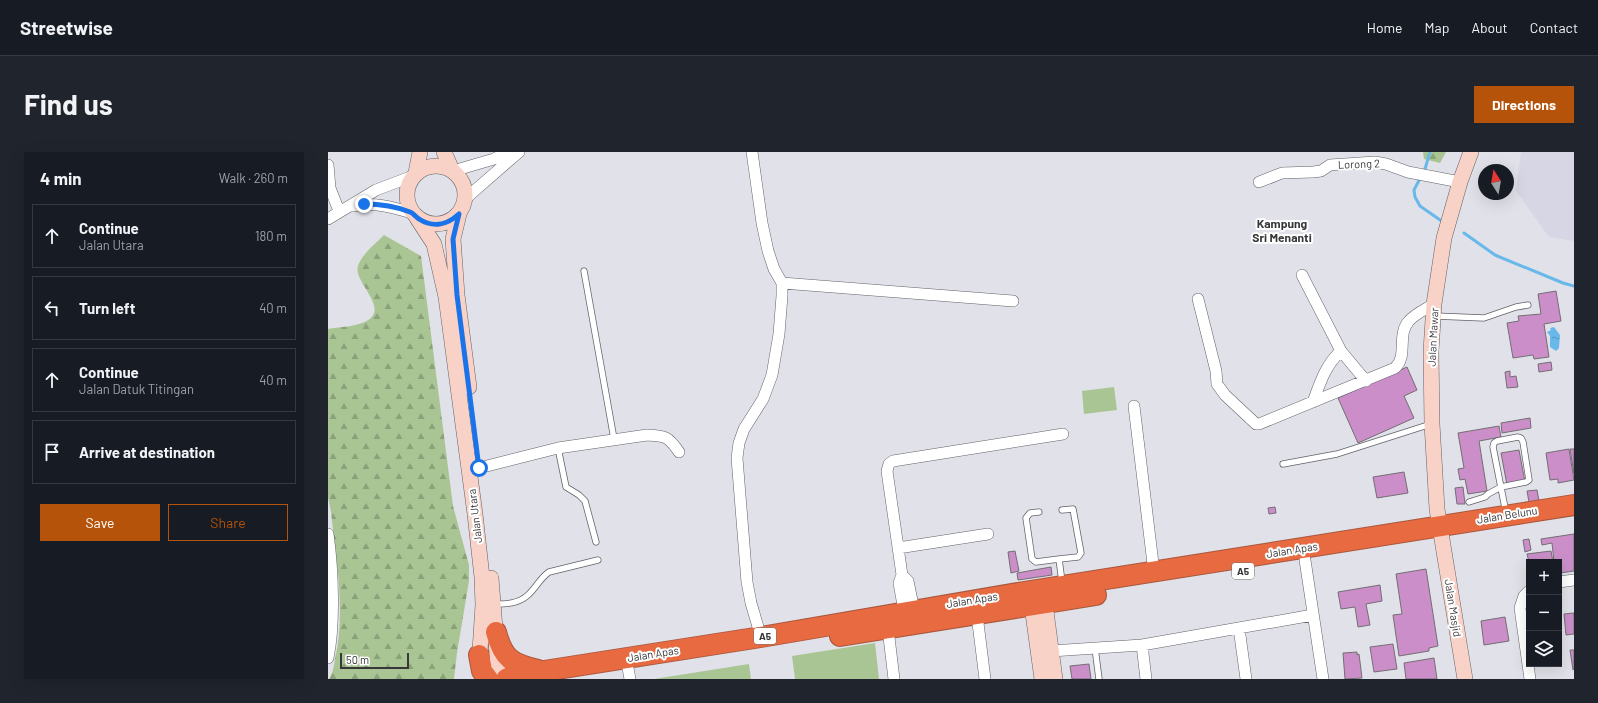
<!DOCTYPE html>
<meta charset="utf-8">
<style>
body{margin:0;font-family:Barlow,sans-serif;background:#20242c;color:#f1f3f6}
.controls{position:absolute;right:12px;bottom:12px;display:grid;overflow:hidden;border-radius:0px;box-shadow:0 4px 16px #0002}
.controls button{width:36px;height:36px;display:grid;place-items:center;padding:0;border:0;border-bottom:1px solid #363941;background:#171b24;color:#f1f3f6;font:20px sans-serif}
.compass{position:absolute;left:1150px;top:12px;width:36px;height:36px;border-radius:50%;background:#171b24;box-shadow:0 4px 16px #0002;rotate:349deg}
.scale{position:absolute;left:12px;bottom:10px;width:69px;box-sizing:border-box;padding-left:4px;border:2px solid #37373a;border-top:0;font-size:11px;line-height:14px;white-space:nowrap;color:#37373a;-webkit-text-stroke:3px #fff;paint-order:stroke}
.stop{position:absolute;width:12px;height:12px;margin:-9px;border:3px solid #1a73e8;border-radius:50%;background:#fff}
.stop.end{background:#1a73e8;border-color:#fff;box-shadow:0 1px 4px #0008}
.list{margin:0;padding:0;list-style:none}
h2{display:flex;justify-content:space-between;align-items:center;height:52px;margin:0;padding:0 16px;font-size:17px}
h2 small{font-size:13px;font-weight:400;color:#9ea1a6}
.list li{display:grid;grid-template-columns:26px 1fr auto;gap:12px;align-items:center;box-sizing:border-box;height:64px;margin:0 8px 8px;padding:0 8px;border:1px solid #363941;border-radius:0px}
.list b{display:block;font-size:15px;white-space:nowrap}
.list p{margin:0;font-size:13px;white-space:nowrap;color:#9ea1a6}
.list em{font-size:13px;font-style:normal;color:#9ea1a6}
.actions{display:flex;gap:8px;padding:12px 16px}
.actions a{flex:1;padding:9px 0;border:1px solid #b45309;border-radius:0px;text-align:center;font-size:14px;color:#b45309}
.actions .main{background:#b45309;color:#fff}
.icon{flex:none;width:22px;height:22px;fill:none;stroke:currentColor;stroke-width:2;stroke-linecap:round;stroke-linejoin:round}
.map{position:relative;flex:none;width:1246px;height:527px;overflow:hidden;border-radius:0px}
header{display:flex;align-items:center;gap:24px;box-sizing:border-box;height:56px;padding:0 20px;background:#171b24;border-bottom:1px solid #363941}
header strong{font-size:19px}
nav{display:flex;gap:22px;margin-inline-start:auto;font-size:14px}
.intro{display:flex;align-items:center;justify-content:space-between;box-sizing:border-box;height:96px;padding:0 24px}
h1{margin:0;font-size:28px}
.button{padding:10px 18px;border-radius:0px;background:#b45309;color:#fff;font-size:14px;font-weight:700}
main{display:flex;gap:24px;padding:0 24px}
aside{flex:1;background:#171b24;border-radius:0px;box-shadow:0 4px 16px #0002}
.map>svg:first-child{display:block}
.built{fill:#d6d6e5}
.green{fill:#aac594}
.forest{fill:url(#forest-firs)}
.water{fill:url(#water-ripples)}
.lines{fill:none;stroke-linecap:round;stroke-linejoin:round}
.stream{stroke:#69b8ea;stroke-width:3}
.building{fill:#cb8ec9;stroke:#736e73}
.lane-casing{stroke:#626269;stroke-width:7}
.street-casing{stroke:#626269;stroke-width:12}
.secondary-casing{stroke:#626269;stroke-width:16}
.highway-casing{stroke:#a9583e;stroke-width:22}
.lane{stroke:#fff;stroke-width:5.5}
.street{stroke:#fff;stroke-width:11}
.secondary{stroke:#f8d2c6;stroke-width:15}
.highway{stroke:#e76a40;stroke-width:20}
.route{stroke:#1a73e8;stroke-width:5}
.labels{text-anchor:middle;stroke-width:4;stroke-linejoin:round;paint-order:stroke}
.shield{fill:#fff;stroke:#737375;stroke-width:1}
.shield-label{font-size:10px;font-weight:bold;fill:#37373a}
.street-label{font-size:11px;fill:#37373a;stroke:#fff}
.neighbourhood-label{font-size:12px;font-weight:bold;fill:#37373a;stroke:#fff}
</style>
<header>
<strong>Streetwise</strong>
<nav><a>Home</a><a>Map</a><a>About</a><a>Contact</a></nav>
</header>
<div class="intro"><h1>Find us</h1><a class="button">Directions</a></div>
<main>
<aside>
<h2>4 min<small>Walk · 260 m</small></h2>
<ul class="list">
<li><svg class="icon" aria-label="ahead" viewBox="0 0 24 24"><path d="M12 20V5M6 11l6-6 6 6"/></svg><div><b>Continue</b><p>Jalan Utara</p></div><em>180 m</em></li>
<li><svg class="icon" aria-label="left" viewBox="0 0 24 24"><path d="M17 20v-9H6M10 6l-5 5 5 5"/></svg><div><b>Turn left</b></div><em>40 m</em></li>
<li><svg class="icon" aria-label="ahead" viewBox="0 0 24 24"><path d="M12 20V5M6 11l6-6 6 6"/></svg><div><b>Continue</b><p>Jalan Datuk Titingan</p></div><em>40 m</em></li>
<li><svg class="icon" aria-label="arrive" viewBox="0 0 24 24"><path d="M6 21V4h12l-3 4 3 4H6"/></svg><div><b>Arrive at destination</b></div></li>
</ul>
<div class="actions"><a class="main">Save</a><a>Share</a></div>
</aside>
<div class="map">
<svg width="1246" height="527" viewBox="0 0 1246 527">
<defs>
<pattern id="forest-firs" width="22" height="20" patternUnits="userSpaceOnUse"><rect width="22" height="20" fill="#aac594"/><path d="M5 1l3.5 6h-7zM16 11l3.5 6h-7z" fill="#8ba17a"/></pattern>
<pattern id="water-ripples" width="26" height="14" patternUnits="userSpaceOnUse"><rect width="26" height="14" fill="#69b8ea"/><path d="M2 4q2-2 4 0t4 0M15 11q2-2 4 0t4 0" fill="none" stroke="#5796bf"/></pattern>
</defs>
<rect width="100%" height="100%" fill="#e1e1e9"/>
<path class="built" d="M1193,0H1246V89L1221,85L1188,39Z"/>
<path class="green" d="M786,235L789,258L756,262L754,239Z
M547,491L551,527H467L464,504Z
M421,512L423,527H326Z"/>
<path class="forest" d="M1095,0H1118L1112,11L1096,7Z
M56,83L93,104L125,354L141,413V429L129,501L126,527H1C5,521 6,514 7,507C18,459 8,408 3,360L0,345V177C10,175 24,175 34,171C67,159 24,130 30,114C34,102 47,92 56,83Z"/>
<path class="water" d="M1226,175L1232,183L1231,196L1228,199L1222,195V184L1219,180L1223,178L1222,176Z"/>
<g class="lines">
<path class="stream" d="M1102,0L1097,17L1086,38L1087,45L1092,54L1115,70
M1136,81L1167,103L1235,131L1246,134"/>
</g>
<path class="building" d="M1228,139L1233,169L1216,172L1221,205L1206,207L1205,203L1185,206L1179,171L1191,169L1190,164L1213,162L1210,142Z
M1223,210L1224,218L1211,220L1210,212Z
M1079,215L1089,238L1076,244L1086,266L1030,291L1010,246Z
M1182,219V225L1188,224L1190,235L1179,236L1177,220Z
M1202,266L1203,276L1174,281L1173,271Z
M1171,274L1173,285L1151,289L1159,339L1140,342L1137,327L1132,328L1130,317L1136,316L1130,281Z
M1241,297L1246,328L1230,331V327L1222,328L1218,301Z
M1242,297H1246V322Z
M1191,298L1197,330L1179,333L1173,301Z
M1076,320L1080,341L1049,346L1045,325Z
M1135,335L1137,352H1129L1127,336Z
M1209,338L1211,349L1201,350L1199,339Z
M947,355L948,361L941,362L940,356Z
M1246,382V419L1232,421L1231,410H1226L1224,391L1214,393L1213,387Z
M1201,387L1203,398L1197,400L1195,388Z
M687,399L691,419L683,421L680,400Z
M1223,399L1225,410H1201L1199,402Z
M723,415L724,423L690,428L689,421Z
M1098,417L1110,494L1101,496V499L1071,504L1065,463L1074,462L1068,422Z
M1052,433L1054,449L1038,452L1042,473L1030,475L1027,455L1013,457L1010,440Z
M1246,461V482L1238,483L1236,462Z
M1177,465L1181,489L1156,493L1153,469Z
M1065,492L1069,517L1046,520L1042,495Z
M1242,498H1246V517L1245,518Z
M1029,500V503L1031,502L1034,526L1017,527L1015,501Z
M1106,506L1109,527H1078L1076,511Z
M761,512L763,527H744L742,514Z"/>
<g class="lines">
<defs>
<path id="lane" d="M256,119L286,287
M1107,164L1156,166L1188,155L1200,153
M230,296L238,335L251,343L257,349L268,390
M955,312L1009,302L1103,272
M1141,350L1157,345L1160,342L1173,335L1198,330L1201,328L1195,290L1193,286L1190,285L1169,289L1166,291L1165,295L1178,361
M711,360L702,361L698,366L704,407L708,410L731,407L734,430
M731,407L750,405L753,401L745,357L734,358
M166,452C178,452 190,452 200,443C208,436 212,426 221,420L270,408
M767,496L771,527"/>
<path id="street" d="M424,0L434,71L440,99L446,117L454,131V144L451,182L444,223L435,247L416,277L411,291L409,306L419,430L423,451L433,485
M0,13L2,36L11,59
M125,19L166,7L180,0
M931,30L954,21L985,20L993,19L1002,13L1047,10L1058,12L1080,20L1132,30
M137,47L191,0
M25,54C46,50 64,55 84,61
M0,67L48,38L85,24
M974,123L1013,199L1038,229
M454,131L685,149
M870,147L888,219L889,232L897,243L928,272H931L1067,216C1080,204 1069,184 1080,170C1086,162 1098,157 1106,152
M985,250C992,231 998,212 1013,199
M806,254L826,420
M151,316L230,296L319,283C337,284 340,284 351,300
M0,382C5,417 7,472 0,506
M570,396L660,382
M977,408L995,527
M574,423L580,429L586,458
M1231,430L1246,428
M1201,439L1196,444L1192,456L1202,527
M576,459L571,431L574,423L559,319L561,312L565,309L735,282
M649,463L657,527
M911,476L918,527
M560,477L566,527
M814,493L818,527
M723,499L814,493L985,463
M300,516L302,527"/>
<path id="secondary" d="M116,0L124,18
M79 43a29 29 0 1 1 58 0a29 29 0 1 1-58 0Z
M88,21L92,0
M131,62L125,87L129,143L141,235
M89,66L106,92L118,145L147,362L154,425L155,453L151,514
M163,426L171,527
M717,452L727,527
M704,454L714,527
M1137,527L1109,357L1104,272L1103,199L1106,152L1116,86L1132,30L1143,0"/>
<path id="highway" d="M168,480C175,507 184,512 210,518
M512,484L768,443
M151,503L154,519L160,527
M178,527L184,524L433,485L696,440L1246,353"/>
</defs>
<use href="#lane" class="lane-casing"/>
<use href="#street" class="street-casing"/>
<use href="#secondary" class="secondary-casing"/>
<use href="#highway" class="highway-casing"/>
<use href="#lane" class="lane"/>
<use href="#street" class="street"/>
<use href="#secondary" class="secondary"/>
<use href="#highway" class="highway"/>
</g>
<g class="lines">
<path class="route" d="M36,52C51,52 67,54 82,60C85,61 88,65 91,67C105,76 119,73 131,62L125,87L129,143L151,316"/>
</g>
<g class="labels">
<g class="shield">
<rect x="904" y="411" width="22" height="16" rx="3"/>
<rect x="426" y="476" width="22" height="16" rx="3"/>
</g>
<g class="shield-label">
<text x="915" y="423">A5</text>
<text x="437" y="488">A5</text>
</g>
<g class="street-label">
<text transform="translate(1031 12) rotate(-2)" y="4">Lorong 2</text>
<text transform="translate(1105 185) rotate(-87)" y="4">Jalan Mawar</text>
<text transform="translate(1179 363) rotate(-9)" y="4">Jalan Belunu</text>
<text transform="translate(147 364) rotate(-97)" y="4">Jalan Utara</text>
<text transform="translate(964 398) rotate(-9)" y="4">Jalan Apas</text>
<text transform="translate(644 448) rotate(-9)" y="4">Jalan Apas</text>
<text transform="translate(1125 456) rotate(81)" y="4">Jalan Masjid</text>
<text transform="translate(325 502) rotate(-9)" y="4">Jalan Apas</text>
</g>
<g class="neighbourhood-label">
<text x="954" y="76">Kampung<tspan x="954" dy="14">Sri Menanti</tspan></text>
</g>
</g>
</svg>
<div class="controls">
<button>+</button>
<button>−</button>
<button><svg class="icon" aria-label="layers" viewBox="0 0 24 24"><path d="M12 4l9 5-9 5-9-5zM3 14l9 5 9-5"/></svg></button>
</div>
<svg class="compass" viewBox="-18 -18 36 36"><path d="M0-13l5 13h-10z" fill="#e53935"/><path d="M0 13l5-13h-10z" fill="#9ea1a6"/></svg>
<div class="scale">50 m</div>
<div class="stop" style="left:151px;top:316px"></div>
<div class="stop end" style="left:36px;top:52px"></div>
</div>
</main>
